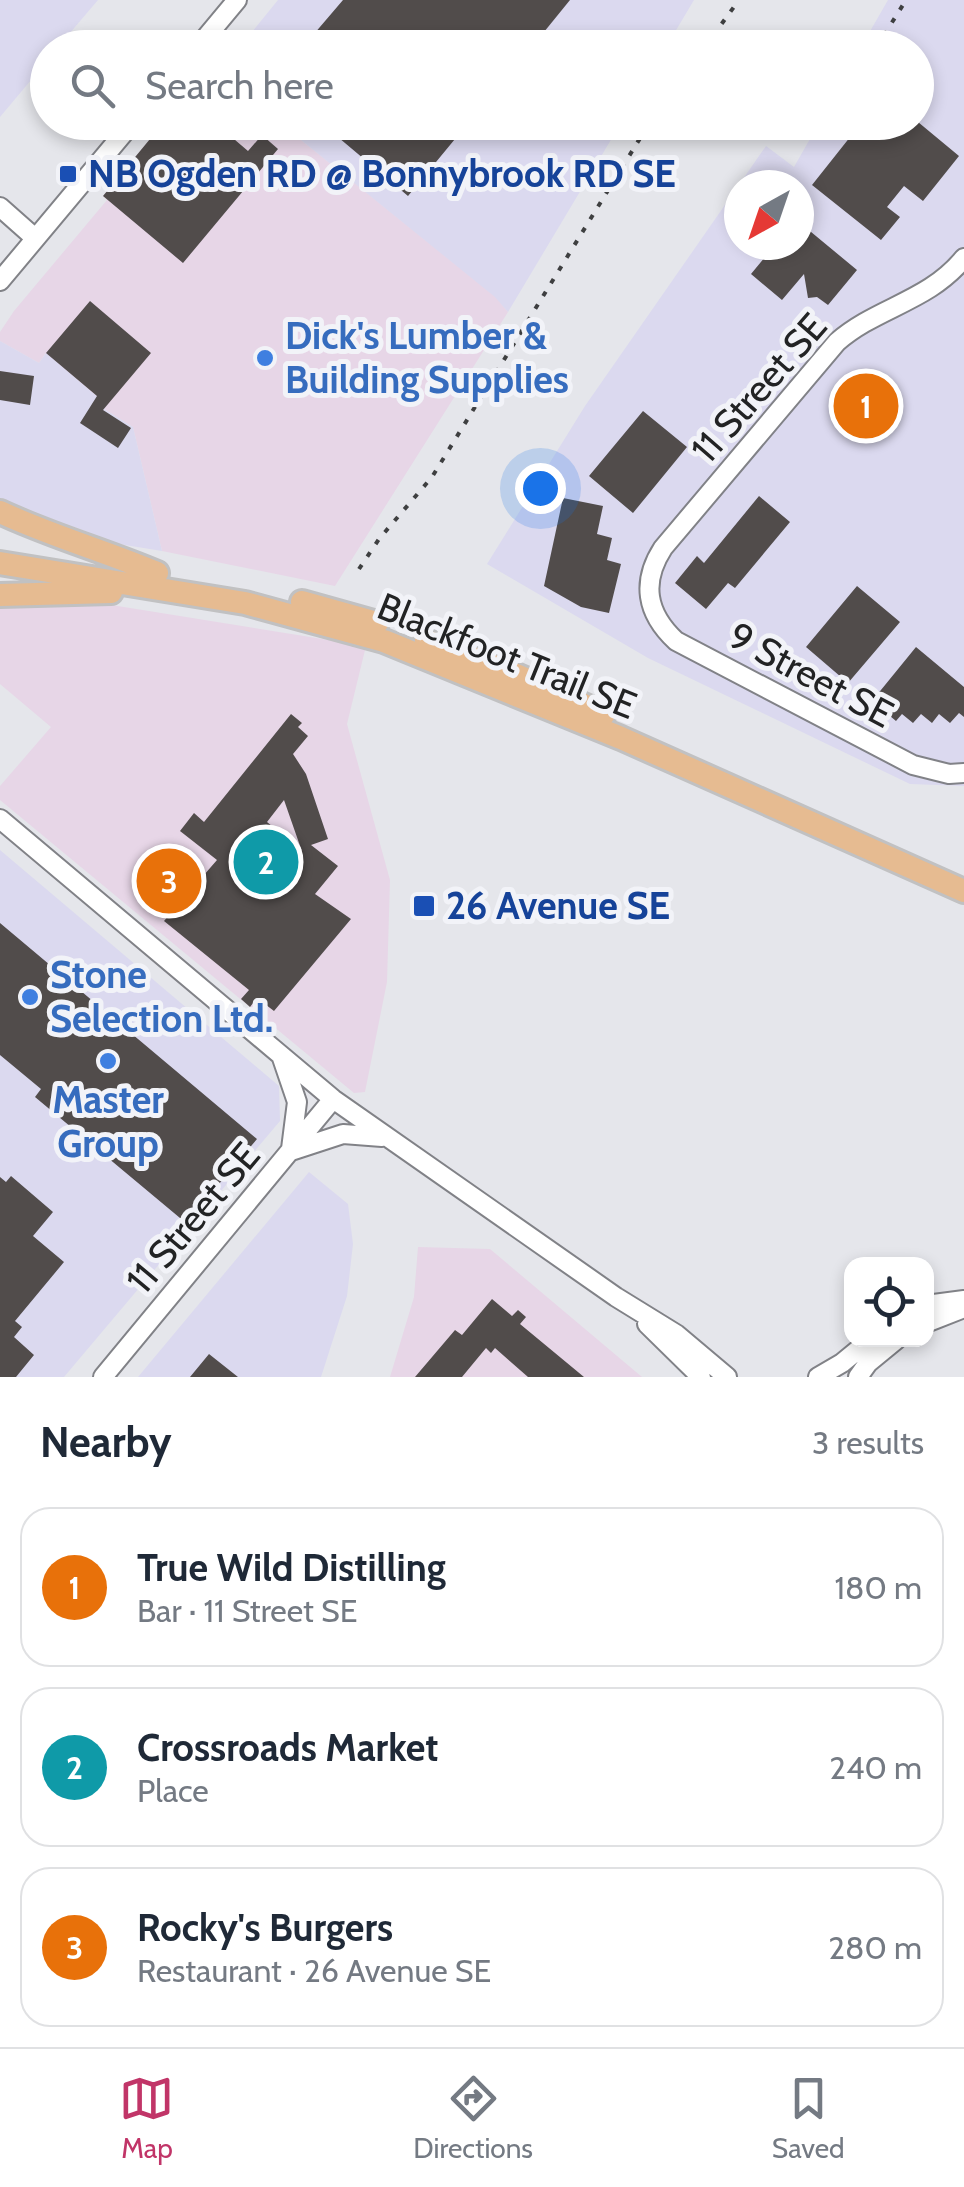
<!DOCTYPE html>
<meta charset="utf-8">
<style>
body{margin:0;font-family:Cabin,sans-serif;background:#f6f6f7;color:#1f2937}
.controls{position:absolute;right:30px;bottom:30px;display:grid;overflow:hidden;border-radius:20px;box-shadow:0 5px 15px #0003}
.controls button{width:90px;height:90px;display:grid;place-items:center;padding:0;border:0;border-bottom:2px solid #e0e1e3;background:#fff;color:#1f2937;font:50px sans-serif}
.compass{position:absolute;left:724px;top:170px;width:90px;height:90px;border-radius:50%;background:#fff;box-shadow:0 5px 15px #0003;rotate:220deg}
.you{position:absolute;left:540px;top:488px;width:35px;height:35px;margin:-25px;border:8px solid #fff;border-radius:50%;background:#1a73e8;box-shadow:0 0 0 15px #1a73e833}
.badge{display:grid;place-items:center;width:65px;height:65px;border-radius:50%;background:#c13568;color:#fff;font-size:32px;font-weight:700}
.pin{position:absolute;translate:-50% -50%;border:5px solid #fff;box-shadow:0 2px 10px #0006}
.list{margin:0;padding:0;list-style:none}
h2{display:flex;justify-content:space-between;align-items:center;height:130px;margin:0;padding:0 40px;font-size:42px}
h2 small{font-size:32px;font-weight:400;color:#747a83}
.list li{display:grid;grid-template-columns:65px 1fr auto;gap:30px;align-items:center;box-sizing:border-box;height:160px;margin:0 20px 20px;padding:0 20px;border:2px solid #e0e1e3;border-radius:30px}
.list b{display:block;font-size:38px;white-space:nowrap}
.list p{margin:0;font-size:32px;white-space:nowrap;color:#747a83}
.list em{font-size:32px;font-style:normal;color:#747a83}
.icon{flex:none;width:55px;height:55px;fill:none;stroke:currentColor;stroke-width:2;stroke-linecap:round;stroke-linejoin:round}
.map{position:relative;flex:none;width:964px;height:1377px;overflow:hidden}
.search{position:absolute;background:#fff;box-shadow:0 5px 15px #0003;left:30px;right:30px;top:30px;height:110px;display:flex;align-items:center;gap:25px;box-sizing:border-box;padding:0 35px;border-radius:55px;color:#747a83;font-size:38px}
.sheet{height:670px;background:#fff}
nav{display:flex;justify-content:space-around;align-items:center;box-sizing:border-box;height:140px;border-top:2px solid #e0e1e3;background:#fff;font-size:28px;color:#747a83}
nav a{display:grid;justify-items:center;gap:5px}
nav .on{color:#c13568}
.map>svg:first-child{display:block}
.commercial{fill:#e7d6e7}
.industrial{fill:#dbd9ef;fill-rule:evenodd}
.building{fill:#514c4b;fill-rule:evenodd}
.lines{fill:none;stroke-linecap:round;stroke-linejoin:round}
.minor-casing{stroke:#818287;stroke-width:22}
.major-casing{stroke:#c1c1c2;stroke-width:28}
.minor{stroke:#fff;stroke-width:18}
.major{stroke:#e6bb91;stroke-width:22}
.rail{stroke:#3e3f40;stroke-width:4;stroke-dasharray:5 10;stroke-linecap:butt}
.transit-dot{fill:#1a4fb4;stroke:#f2f3f8;stroke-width:4}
.shop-dot{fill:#3f7fe0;stroke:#f2f3f8;stroke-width:4}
.labels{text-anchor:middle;stroke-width:10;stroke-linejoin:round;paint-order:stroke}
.transit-label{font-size:38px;font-weight:bold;fill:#164399;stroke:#f2f3f8;text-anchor:start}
.shop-label{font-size:38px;font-weight:bold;fill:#366cbe;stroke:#f2f3f8;text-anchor:start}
.street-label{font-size:38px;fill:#222324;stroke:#f2f3f8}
</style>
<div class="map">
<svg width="964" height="1377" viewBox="0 0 964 1377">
<rect width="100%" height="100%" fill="#e5e6eb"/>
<path class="commercial" d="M164,122L280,123L496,297L508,312L335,586L162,551L133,427L104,409L45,354L39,363L0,341V332L14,311L107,200L103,196Z
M68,598L366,646L347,724L390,880L387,982L365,1092L354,1093L0,800V786L51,727L0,684V604Z
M418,1247L490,1249L642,1377H390L414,1297Z"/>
<path class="industrial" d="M0,0H98L58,47L48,48L47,61L0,117Z
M278,0H694L666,47L239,48Z
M888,0H964V786L910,784L648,658L487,564L585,406L766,146L794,167L819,123L916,122V48L861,47ZM739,185H799V245H739Z
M280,123H621L508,312L495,297Z
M0,341L39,363L46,353L107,405L104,409L133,427L162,551L82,538L67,531V526L40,521L0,505Z
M0,850L279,1086L280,1121L64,1377H0Z
M309,1172L348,1204L353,1244L347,1296L321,1377H138Z"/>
<path class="building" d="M343,0H570L531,48H302Z
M164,122H214L248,151L262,135L278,149L183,263L103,196Z
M320,122H469L408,196Z
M862,122H918L959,156L923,201L904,186L887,207L900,217L881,240L812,185Z
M799,222L857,270L828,305L817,297L808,298L804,274L782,300L751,274L775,245H799Z
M90,301L151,353L103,410L131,428L118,448L80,423L97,396L46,353Z
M0,371L34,376L30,405L0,400Z
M863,381L896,408L874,435L841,408Z
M643,411L687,447L633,513L589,476Z
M759,496L790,522L735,588L728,583L706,609L675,583L697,556L704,563Z
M563,498L603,506L597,534L612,538L607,560L621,564L609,613L581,607L544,586Z
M857,586L900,622L848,683L806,647Z
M916,647L964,687V717L959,713L950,723L939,714L932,723L921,714L913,723L902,714L896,721L872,701Z
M291,714L302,723L298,727L308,736L293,754L306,774L328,839L311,845L338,866L315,894L351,919L274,1011L257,998L250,1007L241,999L249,990L164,921L217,860L180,831L194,813L204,822ZM284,800L299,843L302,851L267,822Z
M0,923L257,1139L186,1223L35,1097L41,1089L0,1055Z
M11,1176L53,1212L33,1236L64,1262L15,1321L22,1327L14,1337L34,1355L16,1377H0V1177L6,1182Z
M492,1299L512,1316L518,1310L526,1317L520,1324L584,1377H528L495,1348L491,1353L486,1348L462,1377H415L455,1330L462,1335Z
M209,1354L238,1377H190Z"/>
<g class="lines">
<defs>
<path id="minor" d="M197,48L237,0
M0,207L35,238
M964,258C928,302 877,307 837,342L663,548C641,582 646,613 676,641L913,765L949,774L964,773
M0,281L133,122
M0,819L333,1099L616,1297L676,1334L727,1377
M282,1058L297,1102L291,1149
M291,1151L343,1134L382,1137
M926,1305L964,1300
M926,1323L964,1308
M647,1324L701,1377
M103,1377L333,1099
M818,1377L842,1363L870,1340
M858,1377L868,1363L896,1340"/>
<path id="major" d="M0,512C51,536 105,551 157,573
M0,563L245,603L384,641L621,738L964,891
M0,595L111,592
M302,602L377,623
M426,641L514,674L604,714"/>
</defs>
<use href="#minor" class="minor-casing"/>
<use href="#major" class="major-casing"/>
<use href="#minor" class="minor"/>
<use href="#major" class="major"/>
<path class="rail" d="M704,48L739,0
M876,48L906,0
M359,569L379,539L432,477L650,122"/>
</g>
<g class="transit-dot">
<rect x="58" y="164" width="20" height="20" rx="5"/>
<rect x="412" y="894" width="24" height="24" rx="5"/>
</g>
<g class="shop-dot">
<circle cx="265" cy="358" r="10"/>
<circle cx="30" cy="997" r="10"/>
<circle cx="108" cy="1061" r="10"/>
</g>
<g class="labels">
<g class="transit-label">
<text x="88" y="187">NB Ogden RD @ Bonnybrook RD SE</text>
<text x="446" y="919">26 Avenue SE</text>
</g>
<g class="shop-label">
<text x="285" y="349">Dick's Lumber &amp;<tspan x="285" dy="44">Building Supplies</tspan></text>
<text x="50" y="988">Stone<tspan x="50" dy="44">Selection Ltd.</tspan></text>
<text x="108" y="1113" text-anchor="middle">Master<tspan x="108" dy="44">Group</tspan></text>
</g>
<g class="street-label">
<text transform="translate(759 388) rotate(-49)" y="13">11 Street SE</text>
<text transform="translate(507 656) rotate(22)" y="13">Blackfoot Trail SE</text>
<text transform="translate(811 675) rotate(28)" y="13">9 Street SE</text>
<text transform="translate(193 1218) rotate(-50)" y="13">11 Street SE</text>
</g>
</g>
</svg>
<div class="controls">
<button><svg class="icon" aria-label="locate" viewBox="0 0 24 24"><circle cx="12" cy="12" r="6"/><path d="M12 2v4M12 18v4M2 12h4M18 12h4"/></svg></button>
</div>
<svg class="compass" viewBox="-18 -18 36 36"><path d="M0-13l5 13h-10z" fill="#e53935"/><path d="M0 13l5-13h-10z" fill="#747a83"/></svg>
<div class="you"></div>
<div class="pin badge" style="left:866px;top:406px;background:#e8710a">1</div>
<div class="pin badge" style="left:266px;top:862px;background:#0f9aa8">2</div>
<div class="pin badge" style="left:169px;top:881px;background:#e8710a">3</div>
<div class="search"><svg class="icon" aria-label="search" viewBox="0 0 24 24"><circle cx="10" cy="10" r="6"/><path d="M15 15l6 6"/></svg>Search here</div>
</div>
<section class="sheet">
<h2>Nearby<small>3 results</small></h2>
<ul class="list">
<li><span class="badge" style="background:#e8710a">1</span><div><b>True Wild Distilling</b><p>Bar · 11 Street SE</p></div><em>180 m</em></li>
<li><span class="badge" style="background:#0f9aa8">2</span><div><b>Crossroads Market</b><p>Place</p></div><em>240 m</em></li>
<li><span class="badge" style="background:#e8710a">3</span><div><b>Rocky's Burgers</b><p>Restaurant · 26 Avenue SE</p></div><em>280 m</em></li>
</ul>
</section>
<nav>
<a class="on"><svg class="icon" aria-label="map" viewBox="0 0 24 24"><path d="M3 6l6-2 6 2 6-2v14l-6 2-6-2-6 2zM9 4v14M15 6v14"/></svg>Map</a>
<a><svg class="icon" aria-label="directions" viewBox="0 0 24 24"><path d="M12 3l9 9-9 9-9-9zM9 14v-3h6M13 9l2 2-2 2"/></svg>Directions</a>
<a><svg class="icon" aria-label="saved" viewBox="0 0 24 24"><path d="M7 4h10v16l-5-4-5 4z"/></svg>Saved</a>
</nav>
